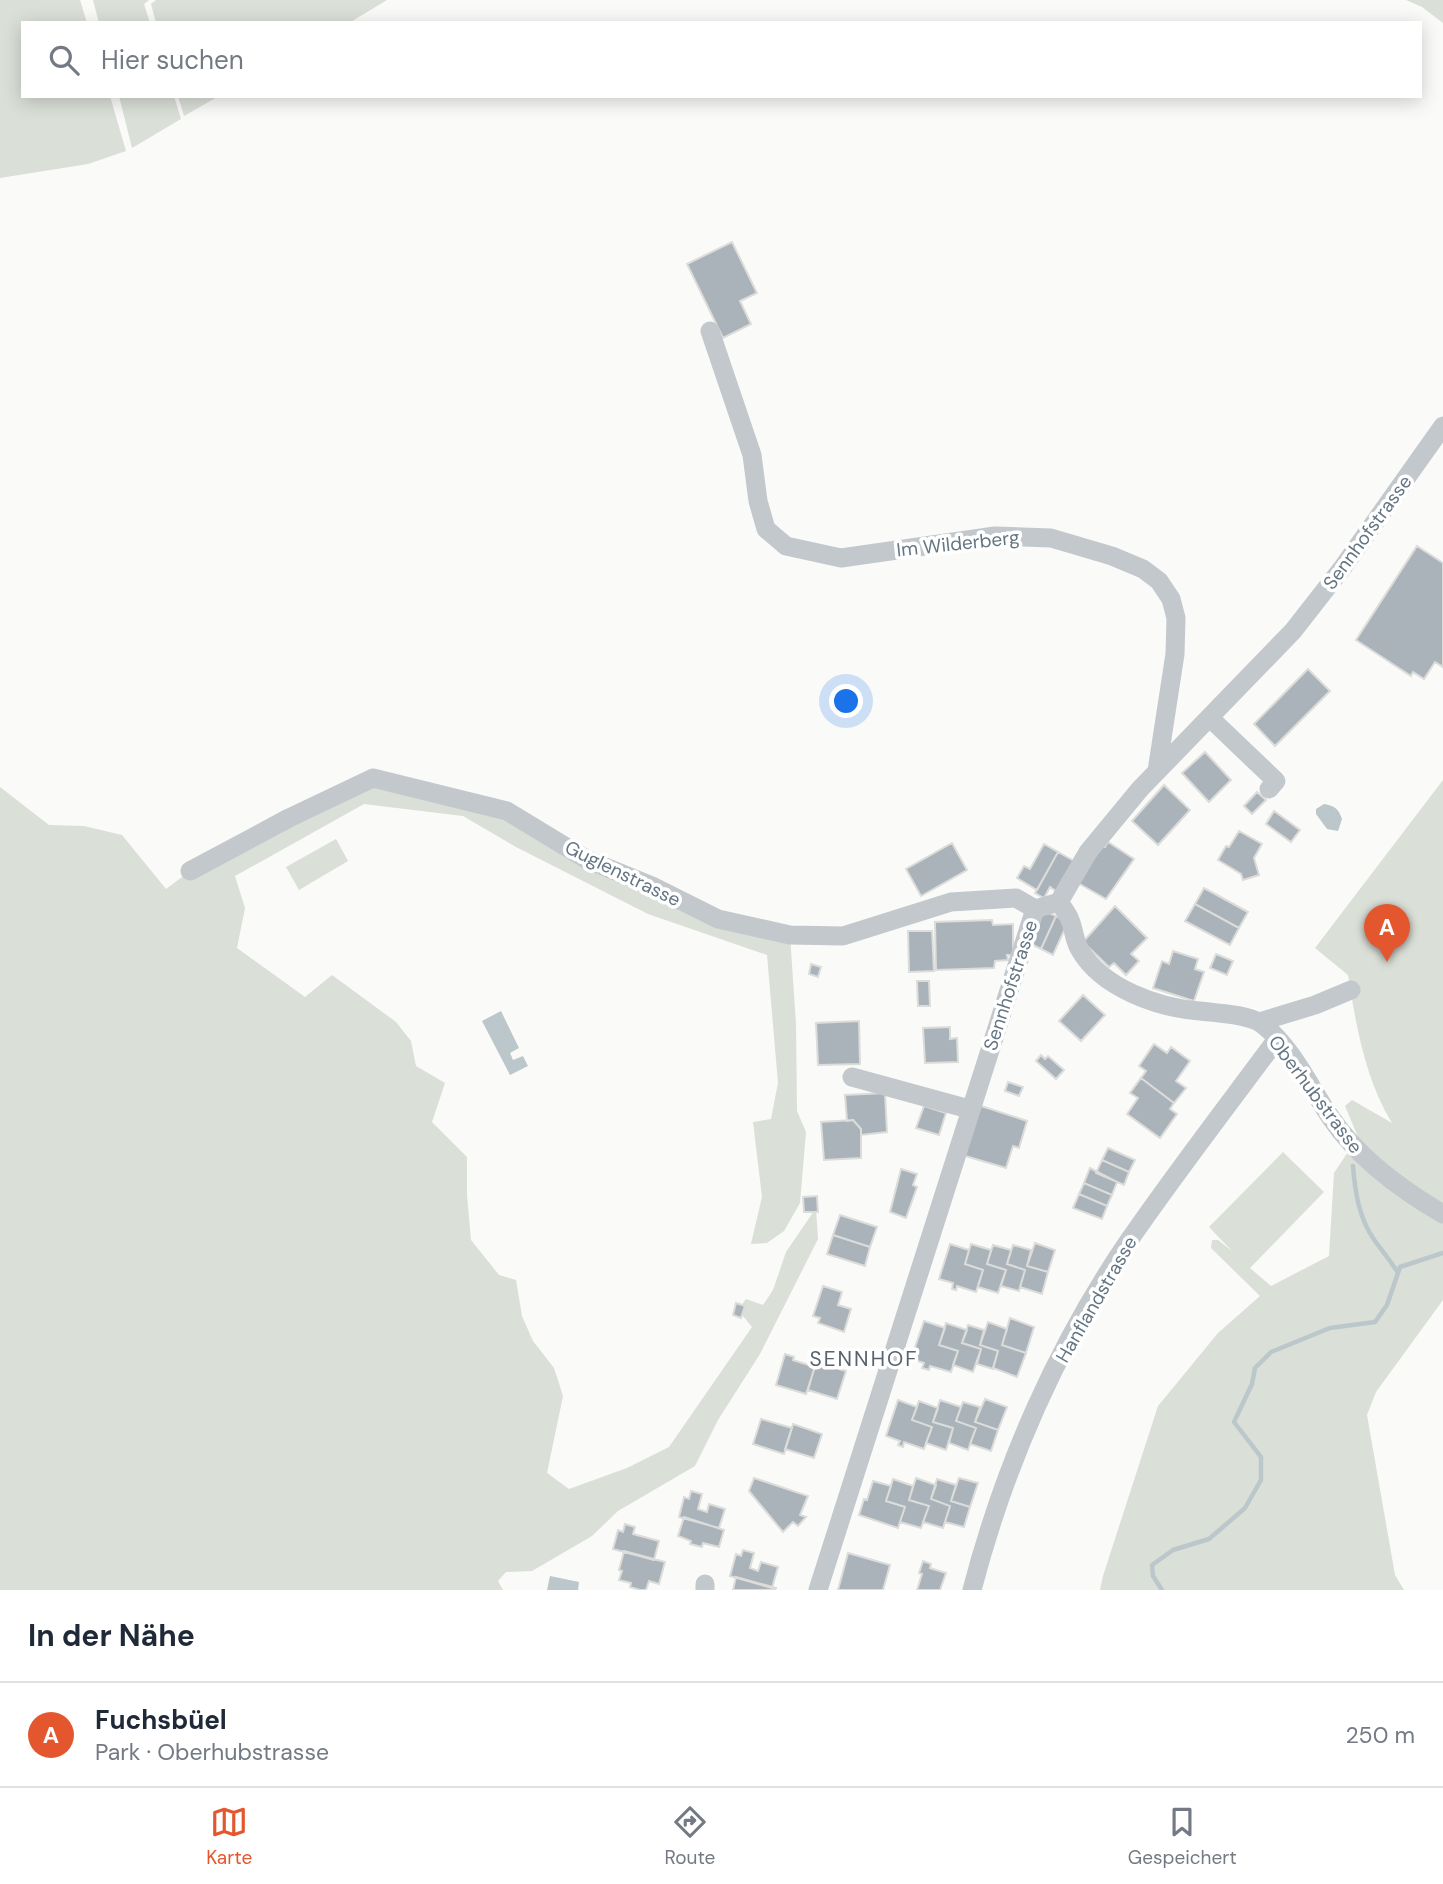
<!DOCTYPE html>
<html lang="de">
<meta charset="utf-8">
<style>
body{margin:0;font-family:"DM Sans",sans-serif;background:#f6f6f7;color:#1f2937}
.you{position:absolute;left:847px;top:702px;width:24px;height:24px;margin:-18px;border:5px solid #fff;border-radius:50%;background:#1a73e8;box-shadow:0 0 0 10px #1a73e833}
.badge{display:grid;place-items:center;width:46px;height:46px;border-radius:50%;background:#e4572e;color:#fff;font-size:23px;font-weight:700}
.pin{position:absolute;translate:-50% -58px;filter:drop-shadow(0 2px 4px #0008)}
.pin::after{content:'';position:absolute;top:37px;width:24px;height:21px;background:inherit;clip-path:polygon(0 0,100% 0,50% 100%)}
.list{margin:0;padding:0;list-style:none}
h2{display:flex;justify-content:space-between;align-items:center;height:91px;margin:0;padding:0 28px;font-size:30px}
h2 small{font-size:23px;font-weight:400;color:#747a83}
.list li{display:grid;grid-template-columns:46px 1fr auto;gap:21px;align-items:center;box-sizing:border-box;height:105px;padding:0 28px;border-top:2px solid #e0e1e3}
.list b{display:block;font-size:26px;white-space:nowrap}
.list p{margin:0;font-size:23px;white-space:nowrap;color:#747a83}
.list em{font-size:23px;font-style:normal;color:#747a83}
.icon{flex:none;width:38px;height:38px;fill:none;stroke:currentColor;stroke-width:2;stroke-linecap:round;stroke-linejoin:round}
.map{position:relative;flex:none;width:1443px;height:1590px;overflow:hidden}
.search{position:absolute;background:#fff;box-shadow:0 4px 18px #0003;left:21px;right:21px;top:21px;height:77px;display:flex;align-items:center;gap:18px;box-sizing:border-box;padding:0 24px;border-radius:0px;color:#747a83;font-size:26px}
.sheet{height:196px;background:#fff}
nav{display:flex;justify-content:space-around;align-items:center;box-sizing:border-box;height:98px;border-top:2px solid #e0e1e3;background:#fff;font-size:19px;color:#747a83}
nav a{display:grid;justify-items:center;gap:4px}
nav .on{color:#e4572e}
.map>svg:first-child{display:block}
.green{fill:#dadfd7}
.water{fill:#bbc7cb}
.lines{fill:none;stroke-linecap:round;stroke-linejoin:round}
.stream{stroke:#bbc7cb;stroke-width:4.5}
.building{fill:#aab3b9;stroke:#dcdcda;stroke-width:2}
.minor{stroke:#c3c8cc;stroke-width:19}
.labels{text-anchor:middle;stroke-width:7;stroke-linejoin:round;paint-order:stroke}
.street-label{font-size:19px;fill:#657683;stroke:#fff}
.neighbourhood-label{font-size:21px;letter-spacing:2px;fill:#57646e;stroke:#fff}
</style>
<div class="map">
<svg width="1443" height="1590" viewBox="0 0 1443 1590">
<rect width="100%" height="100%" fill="#fafaf8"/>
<path class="green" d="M0,0H80L87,23H23V96H110L126,151L88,164L0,178Z
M93,0H149L144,4L150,23H99Z
M156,0H387L349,23H156L151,4Z
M1406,0H1443V23L1422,7Z
M119,96H174L181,119L132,148Z
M178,96H219L184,116Z
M373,778L469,800L718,919L790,935L796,1024L797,1111L806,1132L800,1203L784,1231L767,1243L751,1244L762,1197L753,1122L771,1119L778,1083L767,955L648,914L516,847L463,816L364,804L235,876L245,908L237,948L305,997L332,975L396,1022L411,1041L416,1066L445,1083L432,1122L467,1157V1195L471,1240L499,1275L516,1280L522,1316L533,1341L554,1368L563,1396L547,1473L569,1489L627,1468L669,1447L752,1327L738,1310L746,1299L763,1305L773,1290L786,1252L816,1208L818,1239L760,1354L718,1420L695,1466L618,1511L592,1536L532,1571L506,1572L498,1581L503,1590H0V787L49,825L84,826L122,835L166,889L190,871Z
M1443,780V1300L1376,1392L1367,1415L1395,1575L1404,1590H1100L1103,1576L1158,1406L1218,1333L1260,1296L1211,1248L1212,1240H1218L1232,1251L1209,1227L1283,1152L1324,1192L1250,1268L1271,1286L1329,1256L1334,1173L1358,1137L1345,1106L1352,1100L1392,1123C1365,1079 1356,1025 1348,975L1315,948Z
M336,839L348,861L299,890L286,867Z"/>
<path class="water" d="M1324,804C1335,806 1338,808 1342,819L1338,831L1327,829L1316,814V809Z
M501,1011L519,1048L510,1053L513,1060L523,1056L528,1066L510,1075L482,1021Z
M550,1576L579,1582L578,1590H547Z"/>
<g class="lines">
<path class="stream" d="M1353,1166C1355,1192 1359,1219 1375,1241C1383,1252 1391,1261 1398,1273
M1162,1590L1153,1576L1152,1565L1173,1550L1209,1539L1245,1508L1261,1480V1457L1234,1422L1252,1384L1255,1368L1271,1352L1330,1328L1375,1322L1387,1305L1400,1267L1443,1253"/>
</g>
<path class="building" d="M732,242L757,293L740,301L751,324L723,338L687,264Z
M1417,546L1443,563V667L1435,662L1424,679L1413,672L1411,676L1356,640Z
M1308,669L1330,691L1275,746L1254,724Z
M1205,752L1231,780L1209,802L1182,773Z
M1164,785L1190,810L1158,845L1132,821Z
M1257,792L1266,800L1252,814L1244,806Z
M1274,811L1300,830L1291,842L1266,824Z
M1239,831L1262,844L1254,858L1259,875L1243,880L1241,874L1218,860L1226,846L1229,847Z
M1108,842L1134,859L1106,899L1078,883L1102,846L1105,847Z
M952,843L967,870L921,896L906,869Z
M1044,844L1058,852L1037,890L1017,878L1024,866L1030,869Z
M1058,852L1074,861L1056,891L1050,887L1044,898L1035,893Z
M1204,888L1248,912L1239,928L1195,904Z
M1195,904L1239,928L1230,945L1185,921Z
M1115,906L1147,938L1131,954L1139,961L1126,975L1114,963L1109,967L1083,942Z
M1044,911L1056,916L1041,949L1029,943Z
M1056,916L1068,922L1053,955L1041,949Z
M992,920L993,925L1013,924V955H1007L1008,960L995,961L994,968L936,970L935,922Z
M908,931H932L934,971L909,972Z
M1173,951L1198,959L1195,969L1204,972L1194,1001L1153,988L1162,961L1169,964Z
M1216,954L1233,961L1227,975L1210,968Z
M811,964L821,967L818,977L809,974Z
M917,981H929L930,1006H918Z
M1083,995L1105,1015L1081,1041L1059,1021Z
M859,1021L860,1064L818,1065L816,1023Z
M950,1027V1039L957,1038L958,1062L925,1063L923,1028Z
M1154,1044L1167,1053L1171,1047L1190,1061L1176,1081L1186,1088L1174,1103L1141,1078L1146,1071L1139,1066Z
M1041,1055L1045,1059L1048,1056L1064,1070L1056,1079L1036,1061Z
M1141,1078L1174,1103L1170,1109L1177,1114L1160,1138L1127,1114L1138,1098L1130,1093Z
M1008,1082L1023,1087L1019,1096L1005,1091Z
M885,1093L887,1132L861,1135V1129L853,1120L847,1121L845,1095Z
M978,1105L1027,1121L1019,1148L1013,1146L1006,1168L962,1155Z
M924,1106L946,1113L939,1135L916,1128Z
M853,1120L861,1129V1158L824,1160L821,1122Z
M1108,1148L1135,1160L1129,1172L1102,1160Z
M1102,1160L1129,1172L1124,1185L1096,1173Z
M1090,1168L1117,1182L1112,1195L1084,1183Z
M901,1169L917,1174L913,1185L917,1187L906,1218L890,1212Z
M1084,1183L1112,1195L1107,1206L1079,1194Z
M1079,1194L1107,1206L1102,1219L1073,1208Z
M817,1196L818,1212H804L803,1197Z
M840,1215L877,1227L870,1247L833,1235Z
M833,1235L870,1247L865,1266L827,1254Z
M1035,1243L1055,1250L1048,1272L1027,1266Z
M950,1244L969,1250L965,1264L983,1270L976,1292L957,1286L956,1290L952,1289L953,1283L939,1279Z
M971,1244L991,1250L987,1264L1006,1270L998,1293L978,1287L983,1270L965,1264Z
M993,1245L1011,1250L1007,1264L1025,1270L1019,1291L1001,1286L1006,1270L987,1264Z
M1013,1245L1031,1250L1027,1266L1048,1272L1042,1294L1020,1287L1025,1270L1007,1264Z
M823,1286L842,1292L838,1305L851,1309L844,1332L818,1323L820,1318L813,1316Z
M736,1303L745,1306L741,1318L733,1315Z
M1010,1318L1034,1327L1026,1353L1002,1345Z
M924,1321L945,1328L939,1345L958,1351L951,1372L930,1366L929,1370L922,1368L924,1363L911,1359Z
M988,1322L1007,1329L1002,1345L1026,1353L1017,1377L993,1368L998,1351L980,1345Z
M946,1323L967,1330L962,1343L981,1349L973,1372L953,1365L958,1351L939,1345Z
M968,1325L984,1330L980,1345L998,1351L993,1369L977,1364L981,1349L962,1343Z
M785,1354L794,1357L793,1360L815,1367L806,1394L776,1385Z
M816,1362L846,1371L837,1399L808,1390Z
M985,1399L1007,1407L998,1430L975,1422Z
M898,1400L917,1407L912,1420L932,1427L924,1449L904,1442L903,1447L898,1445L900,1441L886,1436Z
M940,1400L961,1407L956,1421L976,1428L968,1450L949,1443L953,1428L933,1422Z
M919,1401L938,1408L933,1422L953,1428L946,1450L926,1443L932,1427L912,1420Z
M963,1402L980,1407L975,1422L998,1430L991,1451L970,1444L976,1428L956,1421Z
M761,1419L792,1428L784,1454L753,1444Z
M793,1424L822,1434L814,1458L785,1449Z
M754,1478L808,1496L800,1515L806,1517L798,1526L793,1522L783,1532L749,1491Z
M916,1478L936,1485L931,1499L950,1506L943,1528L923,1522L929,1506L909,1500Z
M959,1478L978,1483L970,1507L951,1501Z
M893,1479L913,1486L909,1500L929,1506L921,1528L900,1522L905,1507L886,1501Z
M937,1479L956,1485L951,1501L970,1507L964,1527L945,1522L950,1506L931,1499Z
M873,1481L891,1486L886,1501L905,1507L898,1528L859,1515L864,1499L867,1500Z
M691,1491L702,1494L698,1509L707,1512L709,1504L725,1509L719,1528L679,1517L684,1497L689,1499Z
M684,1517L724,1530L719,1547L703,1543L702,1547L690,1544L691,1541L678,1536Z
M625,1524L635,1527L633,1534L659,1541L654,1560L613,1549L618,1530L623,1532Z
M743,1550L754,1553L750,1568L758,1571L761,1562L778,1567L772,1588L730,1576L736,1554L741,1556Z
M624,1551L665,1562L659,1584L649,1581L646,1590H640L630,1587L631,1583L619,1580L622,1571L619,1570Z
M848,1553L890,1565L883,1590H838Z
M923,1561L931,1564L930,1568L946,1573L940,1590H917L922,1574L919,1573Z
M736,1577L776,1588L775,1590H733Z"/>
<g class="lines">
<path class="minor" d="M710,331L752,455L758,501L766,529L786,546L841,558L995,536L1051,538L1112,556L1143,569L1159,581L1171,599L1176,618L1175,654L1157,771
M1210,718L1276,781L1269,789
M190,871L289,818L373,778L507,811L586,859L652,886L718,919L790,935L843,936L951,902L1016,898L1035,909
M1059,902C1063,908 1068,914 1070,920C1074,929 1074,941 1080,950C1102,988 1158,1008 1200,1011C1216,1013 1248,1014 1262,1024C1293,1048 1309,1086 1331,1118C1359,1159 1400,1189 1443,1214
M1259,1022L1315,1005L1351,990
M852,1077L969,1109
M705,1590V1584
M818,1590L1035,909L1059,902L1088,852L1140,789L1293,631L1343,567L1443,426
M972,1590C1004,1467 1057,1345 1130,1239C1177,1171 1228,1105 1277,1039"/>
</g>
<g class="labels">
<g class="street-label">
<text transform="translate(1367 532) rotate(-54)" y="7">Sennhofstrasse</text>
<text transform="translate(958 543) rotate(-6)" y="7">Im Wilderberg</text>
<text transform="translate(623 873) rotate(26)" y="7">Guglenstrasse</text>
<text transform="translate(1010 985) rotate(-72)" y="7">Sennhofstrasse</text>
<text transform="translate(1316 1094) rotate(53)" y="7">Oberhubstrasse</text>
<text transform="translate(1096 1299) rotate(-60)" y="7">Hanflandstrasse</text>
</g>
<g class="neighbourhood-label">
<text x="864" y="1366">SENNHOF</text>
</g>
</g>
</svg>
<div class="you"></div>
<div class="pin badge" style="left:1387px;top:962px">A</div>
<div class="search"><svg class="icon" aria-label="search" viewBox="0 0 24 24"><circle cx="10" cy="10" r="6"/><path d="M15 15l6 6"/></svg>Hier suchen</div>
</div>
<section class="sheet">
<h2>In der Nähe<small></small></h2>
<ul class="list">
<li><span class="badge">A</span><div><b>Fuchsbüel</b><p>Park · Oberhubstrasse</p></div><em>250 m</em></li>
</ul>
</section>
<nav>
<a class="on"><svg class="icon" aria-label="map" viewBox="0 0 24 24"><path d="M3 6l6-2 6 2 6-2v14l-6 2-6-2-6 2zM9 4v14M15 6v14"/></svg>Karte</a>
<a><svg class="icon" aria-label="directions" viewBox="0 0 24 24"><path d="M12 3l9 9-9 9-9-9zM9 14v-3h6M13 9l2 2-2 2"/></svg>Route</a>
<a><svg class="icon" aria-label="saved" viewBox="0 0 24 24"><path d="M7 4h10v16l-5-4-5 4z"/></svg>Gespeichert</a>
</nav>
